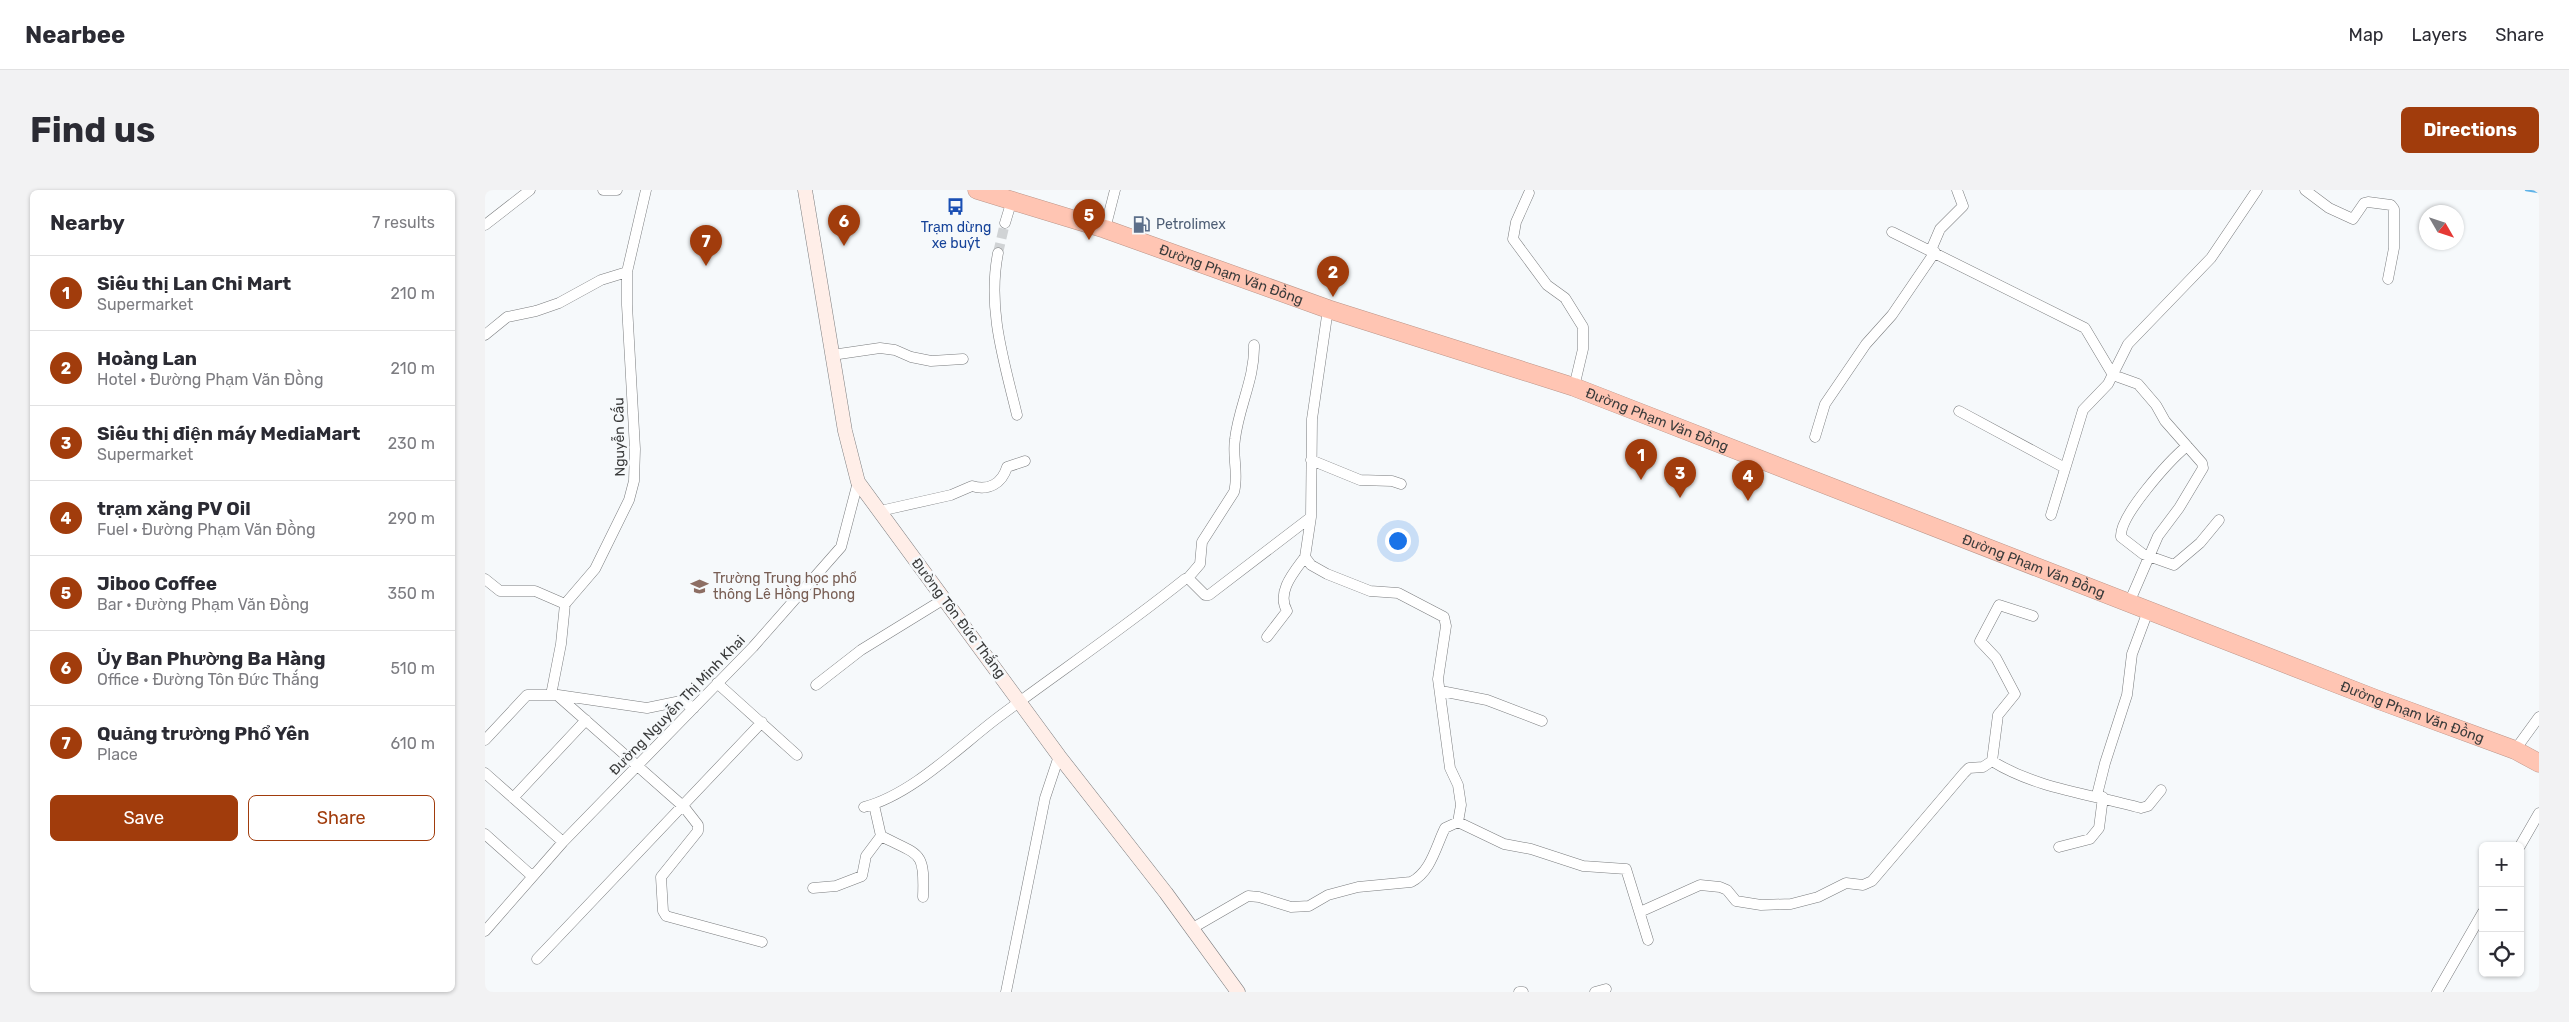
<!DOCTYPE html>
<meta charset="utf-8">
<style>
body{margin:0;font-family:Rubik,sans-serif;background:#f2f2f3;color:#2b2b33}
.controls{position:absolute;right:15px;bottom:15px;display:grid;overflow:hidden;border-radius:8px;box-shadow:0 1px 4px #0004}
.controls button{width:45px;height:45px;display:grid;place-items:center;padding:0;border:0;border-bottom:1px solid #e1e1e2;background:#fff;color:#2b2b33;font:25px sans-serif}
.compass{position:absolute;left:1934px;top:15px;width:45px;height:45px;border-radius:50%;background:#fff;box-shadow:0 1px 4px #0004;rotate:129deg}
.you{position:absolute;left:912px;top:350px;width:18px;height:18px;margin:-12px;border:4px solid #fff;border-radius:50%;background:#1a73e8;box-shadow:0 0 0 8px #1a73e833}
.badge{display:grid;place-items:center;width:32px;height:32px;border-radius:50%;background:#a13c0c;color:#fff;font-size:16px;font-weight:700}
.pin{position:absolute;translate:-50% -41px;filter:drop-shadow(0 1px 2px #0008)}
.pin::after{content:'';position:absolute;top:26px;width:18px;height:15px;background:inherit;clip-path:polygon(0 0,100% 0,50% 100%)}
.list{margin:0;padding:0;list-style:none}
h2{display:flex;justify-content:space-between;align-items:center;height:65px;margin:0;padding:0 20px;font-size:21px}
h2 small{font-size:16px;font-weight:400;color:#7c7c81}
.list li{display:grid;grid-template-columns:32px 1fr auto;gap:15px;align-items:center;box-sizing:border-box;height:75px;padding:0 20px;border-top:1px solid #e1e1e2}
.list b{display:block;font-size:19px;white-space:nowrap}
.list p{margin:0;font-size:16px;white-space:nowrap;color:#7c7c81}
.list em{font-size:16px;font-style:normal;color:#7c7c81}
.actions{display:flex;gap:10px;padding:15px 20px}
.actions a{flex:1;padding:11px 0;border:1px solid #a13c0c;border-radius:8px;text-align:center;font-size:18px;color:#a13c0c}
.actions .main{background:#a13c0c;color:#fff}
.icon{flex:none;width:28px;height:28px;fill:none;stroke:currentColor;stroke-width:2;stroke-linecap:round;stroke-linejoin:round}
.map{position:relative;flex:none;width:2054px;height:802px;overflow:hidden;border-radius:8px}
header{display:flex;align-items:center;gap:30px;box-sizing:border-box;height:70px;padding:0 25px;background:#fff;border-bottom:1px solid #e1e1e2}
header strong{font-size:24px}
nav{display:flex;gap:28px;margin-inline-start:auto;font-size:18px}
.intro{display:flex;align-items:center;justify-content:space-between;box-sizing:border-box;height:120px;padding:0 30px}
h1{margin:0;font-size:35px}
.button{padding:12px 22px;border-radius:8px;background:#a13c0c;color:#fff;font-size:18px;font-weight:700}
main{display:flex;gap:30px;padding:0 30px}
aside{flex:1;background:#fff;border-radius:8px;box-shadow:0 1px 4px #0004}
.map>svg:first-child{display:block}
.lines{fill:none;stroke-linecap:round;stroke-linejoin:round}
.stream{stroke:#5fb3e8;stroke-width:2.5}
.street-tunnel{stroke:#d0d3d5;stroke-width:10;stroke-dasharray:10 5;stroke-linecap:butt}
.street-casing{stroke:#7a7c7e;stroke-width:11}
.secondary-casing{stroke:#7a7c7e;stroke-width:15}
.highway-casing{stroke:#ba9589;stroke-width:19}
.street{stroke:#fff;stroke-width:10}
.secondary{stroke:#ffeee8;stroke-width:14}
.highway{stroke:#ffc5b3;stroke-width:18}
.labels{text-anchor:middle;stroke-width:5;stroke-linejoin:round;paint-order:stroke}
.service-label{font-size:14px;fill:#4e5e75;stroke:#f6f9fb;text-anchor:start}
.transit-label{font-size:14px;fill:#164399;stroke:#f6f9fb}
.street-label{font-size:14px;fill:#3a3b3b;stroke:#f6f9fb}
.education-label{font-size:14px;fill:#785e54;stroke:#f6f9fb;text-anchor:start}
</style>
<header>
<strong>Nearbee</strong>
<nav><a>Map</a><a>Layers</a><a>Share</a></nav>
</header>
<div class="intro"><h1>Find us</h1><a class="button">Directions</a></div>
<main>
<aside>
<h2>Nearby<small>7 results</small></h2>
<ul class="list">
<li><span class="badge">1</span><div><b>Siêu thị Lan Chi Mart</b><p>Supermarket</p></div><em>210 m</em></li>
<li><span class="badge">2</span><div><b>Hoàng Lan</b><p>Hotel · Đường Phạm Văn Đồng</p></div><em>210 m</em></li>
<li><span class="badge">3</span><div><b>Siêu thị điện máy MediaMart</b><p>Supermarket</p></div><em>230 m</em></li>
<li><span class="badge">4</span><div><b>trạm xăng PV Oil</b><p>Fuel · Đường Phạm Văn Đồng</p></div><em>290 m</em></li>
<li><span class="badge">5</span><div><b>Jiboo Coffee</b><p>Bar · Đường Phạm Văn Đồng</p></div><em>350 m</em></li>
<li><span class="badge">6</span><div><b>Ủy Ban Phường Ba Hàng</b><p>Office · Đường Tôn Đức Thắng</p></div><em>510 m</em></li>
<li><span class="badge">7</span><div><b>Quảng trường Phổ Yên</b><p>Place</p></div><em>610 m</em></li>
</ul>
<div class="actions"><a class="main">Save</a><a>Share</a></div>
</aside>
<div class="map">
<svg width="2054" height="802" viewBox="0 0 2054 802">
<rect width="100%" height="100%" fill="#f6f9fb"/>
<g class="lines">
<path class="stream" d="M2041,0L2054,2"/>
<path class="street-tunnel" d="M513,63L520,33"/>
<defs>
<path id="street" d="M118,0H132
M1820,0L1844,18L1868,29L1879,13L1883,12L1906,15L1909,19V58L1903,89
M1044,3L1031,32L1028,49L1062,95L1080,108L1098,137V159L1089,197
M520,33L527,10
M0,35L45,0
M620,39L630,0
M1407,42L1600,138L1628,185L1653,194L1671,215L1680,231L1717,273L1718,278L1694,318L1673,346L1644,413
M1446,60L1455,39L1478,16L1472,0
M513,63C502,119 519,171 532,225
M843,119L827,229L826,327L820,367L826,375L842,384L885,401L913,403L959,427L961,436L953,489L965,578L973,595L976,615L973,632
M0,145L22,127L51,121L74,113L116,90L142,82
M347,165L395,158L410,160L426,167L446,171L478,169
M1474,221L1580,278
M1330,247L1340,214L1381,154L1407,125L1450,62
M1702,256C1685,270 1634,326 1636,347L1658,364L1689,375L1715,353L1734,330
M826,270L875,290L907,291L916,294
M395,321L466,305L487,296C503,301 517,294 522,277L540,271
M1566,325L1598,220L1623,194L1643,154L1726,68L1772,0
M703,388L715,374L717,352L749,302C754,284 747,267 750,249C754,216 770,188 769,155
M0,389L15,401H50L80,414
M782,447L802,421C791,402 809,382 820,367
M232,493L312,565
M331,495L376,460L459,409
M956,501L1002,510L1057,531
M66,505L76,454L80,414L110,379L144,310L149,291L150,259L142,115V82L161,0
M73,505L162,518L196,511L209,518
M0,550L42,505H72L199,617L213,635V641L176,687L178,721L181,726L277,752
M2030,560L2054,527
M1507,571C1552,599 1606,604 1656,618L1663,616L1676,600
M0,583L78,652
M1612,605L1620,573L1642,505L1647,464L1663,421
M28,608L101,530
M389,615L396,646
M379,617C426,605 473,558 511,529C574,482 639,438 700,389L703,388L720,405H724L826,327
M0,644L47,686
M396,646C435,666 440,660 438,707
M2035,656L2054,623
M1574,657L1605,649L1614,638L1618,607
M328,698L351,696L377,686L381,666L396,646
M1155,722L1215,695L1235,697L1242,700L1251,711L1276,715L1306,714L1333,707L1361,693L1378,695L1387,691L1479,583L1484,578L1498,577L1507,571L1513,525L1530,504L1511,468L1495,451L1514,415L1548,426
M706,739L763,706L774,707L806,717L824,716L843,705L873,697L926,692C946,682 951,656 960,638L973,632L1019,654L1046,659L1098,676L1141,679L1163,750
M0,741L78,652L268,457L356,357L373,292
M52,769L277,532
M521,802L560,608L574,566
M1034,802H1038
M1110,802L1121,799
M1952,802L1998,722"/>
<path id="secondary" d="M320,0L360,241L373,292L574,566L681,703L753,802"/>
<g id="highway">
<path id="s1" d="M492,0L620,39L843,119L1089,197L1891,509L2030,560L2054,573"/>
</g>
</defs>
<use href="#street" class="street-casing"/>
<use href="#secondary" class="secondary-casing"/>
<use href="#highway" class="highway-casing"/>
<use href="#street" class="street"/>
<use href="#secondary" class="secondary"/>
<use href="#highway" class="highway"/>
</g>
<defs>
<symbol id="bus-bare" viewBox="-9 -9 18 18"><path d="M-5-6H5V4H4V6H2V4H-2V6H-4V4H-5ZM-3.5-4V0h7V-4ZM-3.5 1.2v1.5H-2V1.2ZM2 1.2v1.5H3.5V1.2Z" fill="#1a4fb4" stroke="#f6f9fb" stroke-width="2.5" paint-order="stroke"/></symbol>
<symbol id="fuel-bare" viewBox="-9 -9 18 18"><path d="M-5.5-6h7V0h2V4h1.3V-2.5L3-4.5l.8-.8L6-3V5H2.5V1h-1V6h-7ZM-4.2-4.7v3.2H.2V-4.7Z" fill="#5c6f8a" stroke="#f6f9fb" stroke-width="2.5" paint-order="stroke"/></symbol>
<symbol id="school-bare" viewBox="-9 -9 18 18"><path d="M0-5L7-2L0 1L-7-2ZM-4 1L0 2.5L4 1V4Q0 6-4 4Z" fill="#8d6e63" stroke="#f6f9fb" stroke-width="2.5" paint-order="stroke"/></symbol>
</defs>
<g fill-rule="evenodd">
<use href="#bus-bare" x="458" y="4" width="25" height="25"/>
<use href="#fuel-bare" x="644" y="22" width="25" height="25"/>
<use href="#school-bare" x="202" y="384" width="25" height="25"/>
</g>
<g class="labels">
<g class="service-label">
<text x="671" y="39">Petrolimex</text>
</g>
<g class="transit-label">
<text x="471" y="42">Trạm dừng<tspan x="471" dy="16">xe buýt</tspan></text>
</g>
<g class="street-label">
<text dy="5" stroke="none"><textPath href="#s1" startOffset="268">Đường Phạm Văn Đồng</textPath></text>
<text dy="5" stroke="none"><textPath href="#s1" startOffset="718">Đường Phạm Văn Đồng</textPath></text>
<text transform="translate(134 247) rotate(-91)" y="5">Nguyễn Cấu</text>
<text dy="5" stroke="none"><textPath href="#s1" startOffset="1122">Đường Phạm Văn Đồng</textPath></text>
<text transform="translate(474 428) rotate(53)" y="5">Đường Tôn Đức Thắng</text>
<text transform="translate(192 515) rotate(-46)" y="5">Đường Nguyễn Thị Minh Khai</text>
<text dy="5" stroke="none"><textPath href="#s1" startOffset="1528">Đường Phạm Văn Đồng</textPath></text>
</g>
<g class="education-label">
<text x="228" y="393">Trường Trung học phổ<tspan x="228" dy="16">thông Lê Hồng Phong</tspan></text>
</g>
</g>
</svg>
<div class="controls">
<button>+</button>
<button>−</button>
<button><svg class="icon" aria-label="locate" viewBox="0 0 24 24"><circle cx="12" cy="12" r="6"/><path d="M12 2v4M12 18v4M2 12h4M18 12h4"/></svg></button>
</div>
<svg class="compass" viewBox="-18 -18 36 36"><path d="M0-13l5 13h-10z" fill="#e53935"/><path d="M0 13l5-13h-10z" fill="#7c7c81"/></svg>
<div class="you"></div>
<div class="pin badge" style="left:1156px;top:290px">1</div>
<div class="pin badge" style="left:848px;top:107px">2</div>
<div class="pin badge" style="left:1195px;top:308px">3</div>
<div class="pin badge" style="left:1263px;top:311px">4</div>
<div class="pin badge" style="left:604px;top:50px">5</div>
<div class="pin badge" style="left:359px;top:56px">6</div>
<div class="pin badge" style="left:221px;top:76px">7</div>
</div>
</main>
